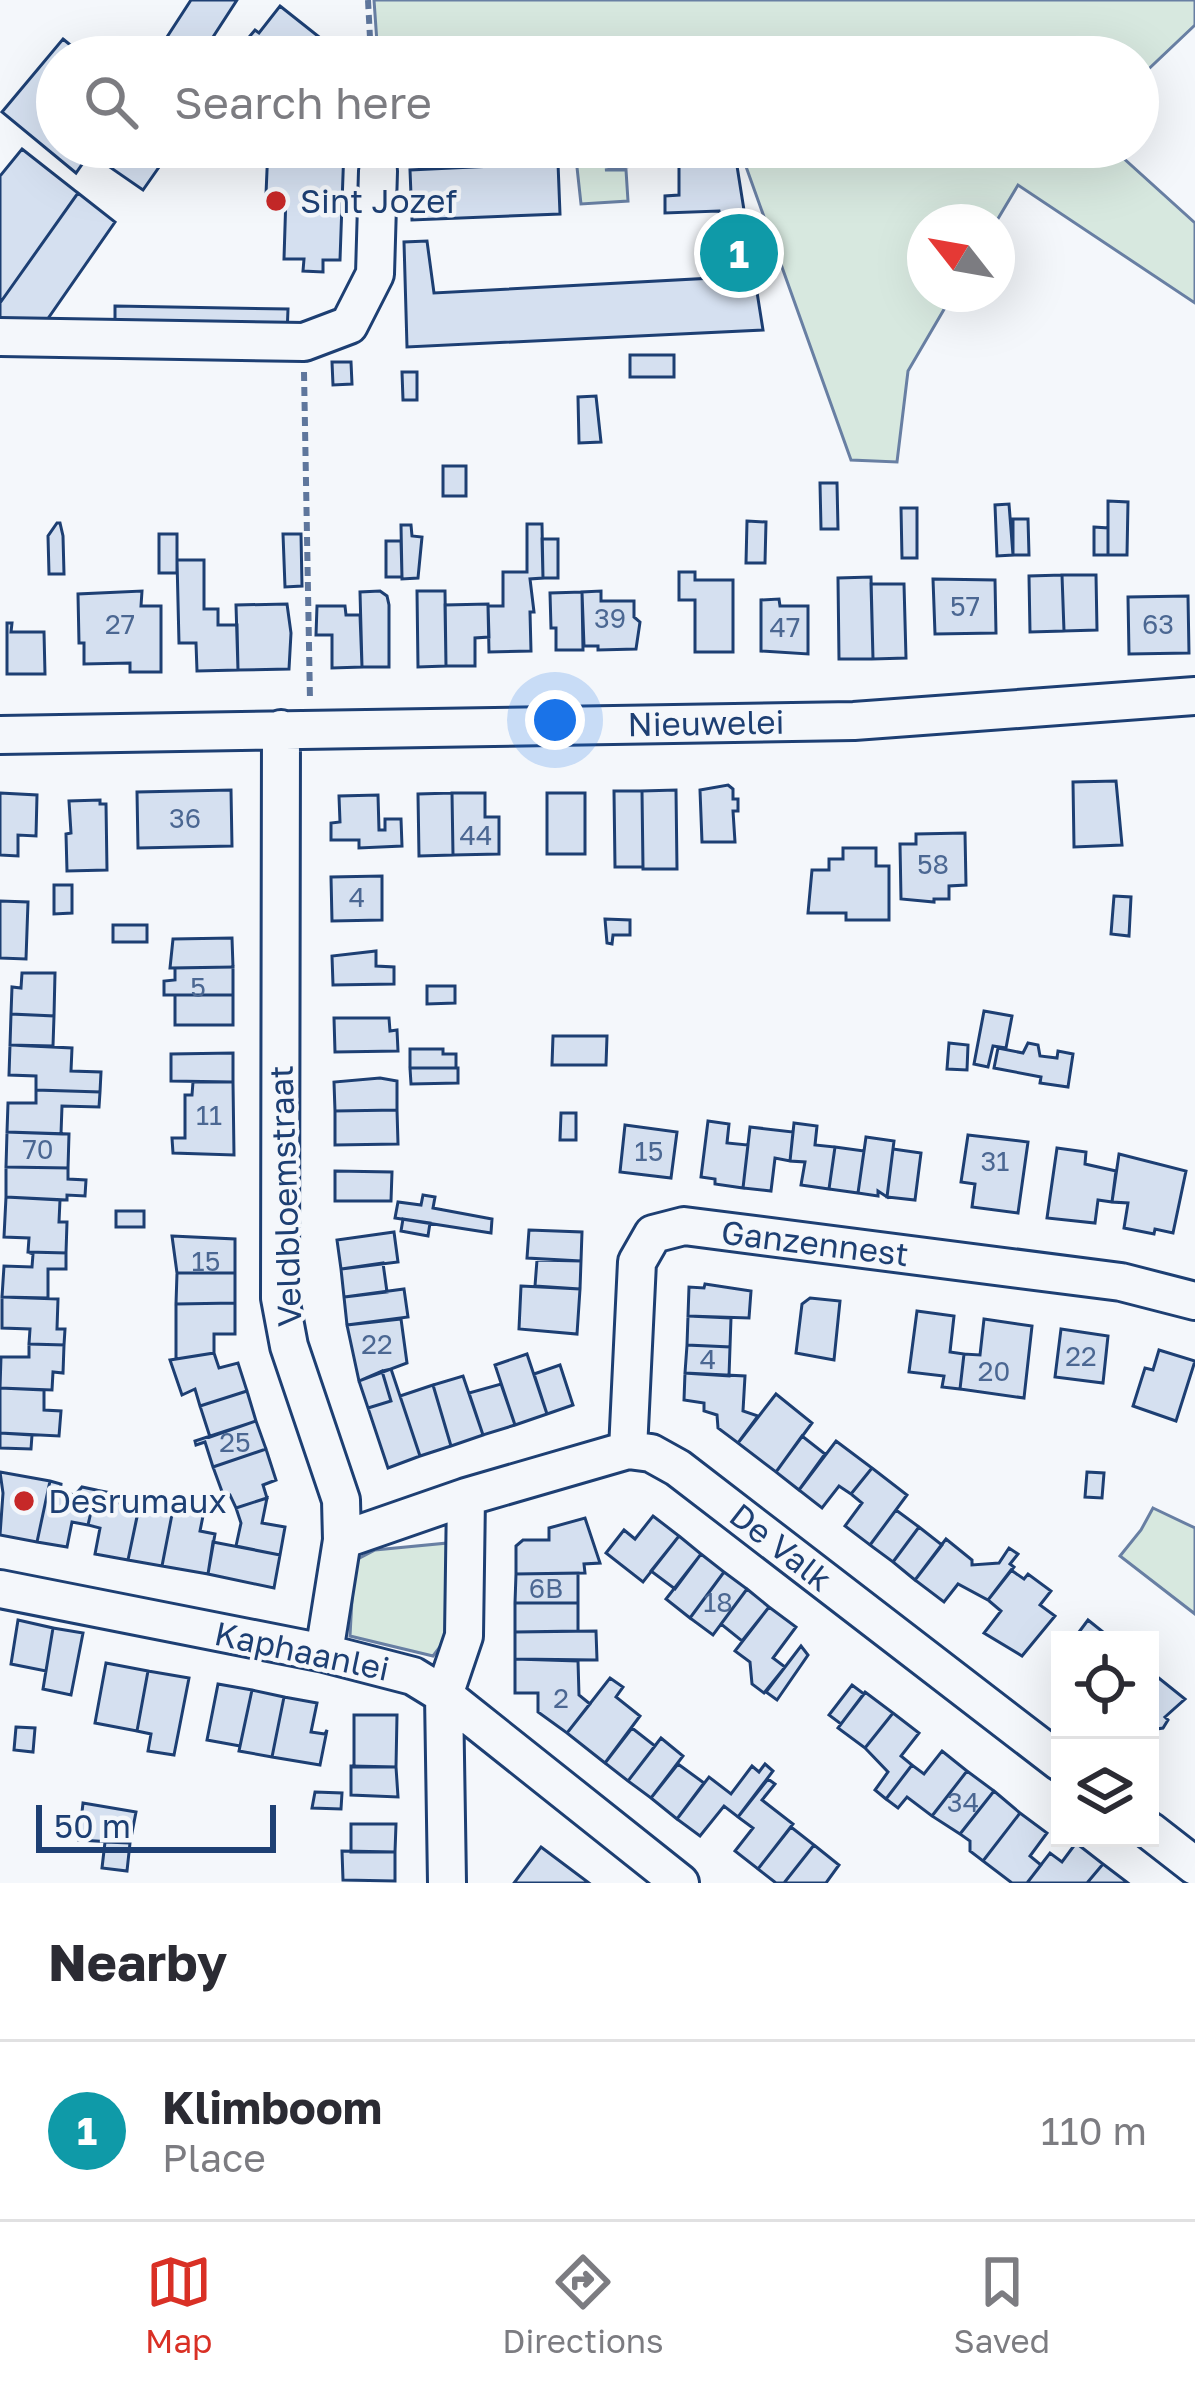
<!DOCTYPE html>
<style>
body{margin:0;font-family:"Golos Text",sans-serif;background:#f7f7f7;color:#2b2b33}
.controls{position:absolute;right:36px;bottom:36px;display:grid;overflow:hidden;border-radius:0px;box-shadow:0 12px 48px #0002}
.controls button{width:108px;height:108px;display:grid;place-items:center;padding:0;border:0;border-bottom:3px solid #e1e1e2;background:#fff;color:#2b2b33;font:60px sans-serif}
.compass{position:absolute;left:907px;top:204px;width:108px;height:108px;border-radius:50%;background:#fff;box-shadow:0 12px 48px #0002;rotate:301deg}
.scale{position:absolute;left:36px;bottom:30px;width:240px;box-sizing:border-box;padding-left:12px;border:6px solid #1d3f73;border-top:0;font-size:33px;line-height:42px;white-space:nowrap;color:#1d3f73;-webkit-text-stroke:9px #f4f7fb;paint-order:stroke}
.you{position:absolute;left:555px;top:720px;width:42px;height:42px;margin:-30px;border:9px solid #fff;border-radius:50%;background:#1a73e8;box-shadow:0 0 0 18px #1a73e833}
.badge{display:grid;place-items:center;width:78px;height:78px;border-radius:50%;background:#d93025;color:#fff;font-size:39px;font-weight:700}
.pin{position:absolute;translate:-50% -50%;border:6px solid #fff;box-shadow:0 3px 12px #0006}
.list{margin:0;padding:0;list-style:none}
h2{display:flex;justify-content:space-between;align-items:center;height:156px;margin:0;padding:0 48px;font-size:51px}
h2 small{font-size:39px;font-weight:400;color:#7c7c81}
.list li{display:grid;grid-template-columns:78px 1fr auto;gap:36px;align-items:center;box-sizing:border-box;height:180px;padding:0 48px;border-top:3px solid #e1e1e2}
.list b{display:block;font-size:45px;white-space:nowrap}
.list p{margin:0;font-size:39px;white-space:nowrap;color:#7c7c81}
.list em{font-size:39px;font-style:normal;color:#7c7c81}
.icon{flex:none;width:66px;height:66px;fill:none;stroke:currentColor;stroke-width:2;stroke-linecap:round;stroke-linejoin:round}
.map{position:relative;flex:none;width:1195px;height:1883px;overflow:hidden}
.search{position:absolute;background:#fff;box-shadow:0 12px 48px #0002;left:36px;right:36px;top:36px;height:132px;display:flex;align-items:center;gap:30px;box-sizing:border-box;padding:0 42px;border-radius:66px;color:#7c7c81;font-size:45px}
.sheet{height:336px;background:#fff}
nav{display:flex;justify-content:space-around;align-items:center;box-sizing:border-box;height:168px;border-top:3px solid #e1e1e2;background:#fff;font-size:33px;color:#7c7c81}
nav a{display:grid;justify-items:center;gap:6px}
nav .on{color:#d93025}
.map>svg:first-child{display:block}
.green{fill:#d7e8df;stroke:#687fa3;stroke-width:3}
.building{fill:#d5e0f0;stroke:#1d3f73;stroke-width:3}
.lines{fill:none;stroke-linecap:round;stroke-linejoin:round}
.minor-casing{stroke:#1d3f73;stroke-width:42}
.path{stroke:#5e769c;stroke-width:6;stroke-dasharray:9 6;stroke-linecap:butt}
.minor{stroke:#f4f7fb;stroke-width:36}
.poi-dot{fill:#c62828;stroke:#f4f7fb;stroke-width:4.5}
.labels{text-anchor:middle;stroke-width:9;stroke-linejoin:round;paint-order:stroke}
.number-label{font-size:27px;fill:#4b6792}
.poi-label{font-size:33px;fill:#1d3f73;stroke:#f4f7fb;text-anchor:start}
.street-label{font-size:33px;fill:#1d3f73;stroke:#f4f7fb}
</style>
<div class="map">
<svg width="1195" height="1883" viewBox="0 0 1195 1883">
<rect width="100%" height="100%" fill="#f4f7fb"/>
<path class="green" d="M374,0H1195V25L1138,79V57H378Z
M384,147H673L674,160L605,170H626L628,201L581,204L575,149L384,157Z
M739,147H1111L1195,223V303L1018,185L996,222H925V294H953L908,371L897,462L851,460Z
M1153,1508L1195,1528V1614L1120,1556L1141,1530Z
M448,1543L449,1635L433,1656L350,1636L354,1561L375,1550Z"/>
<path class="building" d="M191,0H237L200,57H154Z
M280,6L328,44L318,57H250L239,49L255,30L259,33Z
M63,39L85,57H57V147H94L76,173L2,112Z
M111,147H118L134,158L141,147H173L143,190L101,161Z
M268,147H344L340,260H323V272L303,271L304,259H284L286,195L266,194Z
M673,147H734L763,330L407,347L404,242L427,241L434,293L731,277L719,211L665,213V196L679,195V160H674Z
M22,149L78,193L0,303V176Z
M558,163L560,214L412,220L410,170Z
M78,193L115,222L40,330L0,329V303Z
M115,306L288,309L287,335L115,332Z
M630,355H674V377H630Z
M332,362H351L352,384L333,385Z
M402,372H417V400H403Z
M596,396L601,442L579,443L578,397Z
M443,466H466V496H443Z
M820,483H837L838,529H821Z
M1108,501L1128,502L1127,555H1108Z
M1009,504L1013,555L997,556L995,505Z
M901,508H917V558H902Z
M1013,519H1028L1029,555H1013Z
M747,521L766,522L765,563H746Z
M57,523H60L63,536L64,574H49L48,536Z
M527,524H542L543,578L530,579L534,612H530L531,651L489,652L488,606H503V572H527Z
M401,525H411L412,536L422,537L418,578L402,579Z
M1094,527L1108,528V555H1094Z
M159,534H177V573H159Z
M283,534H301L302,586L285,587Z
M542,539H558V578H543Z
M386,541H401L402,577H386Z
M177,560H204V609H218V625H237L238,670L197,671L196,643H179Z
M679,572H695V580H733V652H695V600H679Z
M1062,575L1064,631L1030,632L1029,576Z
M1062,575H1096L1097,630L1064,631Z
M871,577L873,659H839L838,578Z
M933,579L995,580L996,633L935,634Z
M871,584H904L906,658L873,659Z
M142,591L141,606H161V672H130V663L84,664V643H79L78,594Z
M380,591L387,596L389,605V667H362L360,592Z
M417,591H445L446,666L418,667Z
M601,591V601H634V617L640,622L636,649L598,650V646H584L582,592Z
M582,592L583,650H556V628H551L550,593Z
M1188,596L1189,653L1129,654L1128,597Z
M779,599L780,606H808V654L761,651V600Z
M287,604L291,633L289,669L238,670L236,605Z
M488,604L489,637L475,638V666H446L445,605Z
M317,606H345L346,615H360L362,667L332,668V635H316Z
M7,623H12L11,632H44L45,674H7Z
M1116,781L1122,845L1074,847L1073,782Z
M728,785L733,789V799H738V811H733L735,842H702L700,790Z
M231,790L232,846L138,848L137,792Z
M676,790L677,869H643L642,791Z
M614,791H642L643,867H615Z
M0,793L37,795L36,836L18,835V856L0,855Z
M452,793L453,855L419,856L418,794Z
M452,793H485V817H499V854L453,855Z
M547,793H585V854H547Z
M378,795L379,830H385V819H401L402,846L359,848V840H331V823L340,822L339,796Z
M100,800V804H106L107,870L67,871L66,834L71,833L69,801Z
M965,833L966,885L949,886V899H934V902L901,899L900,844H916V834Z
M843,848H876V866H889V920H846V913H808L812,870H829V859H843Z
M382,876V920L332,921L331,877Z
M54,885H72V913L54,914Z
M1114,896L1131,897L1129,936L1111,934Z
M0,901L28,902L26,959L0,958Z
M605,919L630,920V935H613L612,944L607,943Z
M113,925H147V942H113Z
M232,938L233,967L170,968L173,939Z
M376,951V966L394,967V984L333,985L332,956Z
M233,967V995H164V981L175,980V968Z
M22,973H55L54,1016L11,1014L12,987L21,988Z
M427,986H455V1003L427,1004Z
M175,995H233V1025H175Z
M984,1011L1012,1016L1006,1048L993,1046L988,1067L974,1064Z
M11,1014L54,1016L53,1046L10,1045Z
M334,1018H389L390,1031L397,1030L398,1051L335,1052Z
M553,1036H607L606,1065H552Z
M949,1043L968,1045L967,1070L947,1069Z
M1028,1043L1038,1045L1040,1056L1057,1058L1058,1051L1073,1054L1068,1087L1040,1083L1041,1077L994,1068L998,1048L1023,1053Z
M10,1045L72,1048L71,1071L101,1072L100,1092L36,1090V1076L9,1075Z
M410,1049H443V1054H456V1068H410Z
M233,1053V1082L171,1081V1054Z
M410,1068H458V1083L411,1084Z
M380,1078L397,1081V1110L335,1111L334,1082Z
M193,1082H233L234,1155L173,1153L172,1138H185V1095H192Z
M36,1090L100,1092L99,1107L62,1106L61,1134L7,1132L8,1103H36Z
M397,1110L398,1144L335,1145V1111Z
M561,1113H576V1140H560Z
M708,1121L729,1124L727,1143L748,1145L743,1188L715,1184V1179L701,1177Z
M794,1123L817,1126L815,1145L835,1147L829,1189L801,1185L805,1162L790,1161Z
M625,1125L677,1132L671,1178L620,1172Z
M750,1127L793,1132L790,1161L775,1158L771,1191L743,1188Z
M7,1132L69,1134L68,1168L6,1167Z
M968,1135L1028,1142L1018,1213L972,1207L975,1184L961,1182Z
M866,1137L894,1141L887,1197L878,1191V1196L858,1193Z
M835,1147L864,1151L858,1193L829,1189Z
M1057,1148L1086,1152L1085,1164L1116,1171L1112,1202L1098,1200L1095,1223L1047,1218Z
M893,1149L921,1153L915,1200L887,1197Z
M1119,1154L1186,1171L1173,1233L1155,1229L1154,1234L1124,1228L1128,1203L1112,1202Z
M6,1167L68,1168V1179L86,1180L85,1196L67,1195V1200L6,1197Z
M335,1171L392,1172L391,1201H335Z
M423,1195L435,1197L433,1208L492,1219L491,1233L395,1218L398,1202L421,1205Z
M6,1197L60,1200L59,1222H67L66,1253L28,1252L29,1238L4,1237Z
M116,1211H144V1227H116Z
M403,1219L430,1223L428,1236L401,1231Z
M529,1230L582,1232L581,1261L527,1258Z
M394,1232L398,1262L341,1269L337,1240Z
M172,1236L235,1239V1273H177Z
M28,1252L66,1253V1269H48V1298L2,1297L4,1266L32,1267L33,1254Z
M537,1260L581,1261L580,1289L535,1286Z
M383,1263L387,1292L344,1297L341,1269Z
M177,1273H235V1303L176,1304Z
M705,1284L751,1291L749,1318L688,1316L689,1287L704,1288Z
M521,1286L580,1289L577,1334L519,1329Z
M404,1289L408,1317L347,1325L344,1297Z
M2,1297L58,1299L57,1329H65L64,1345L29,1344L30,1329L2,1328Z
M810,1298L840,1301L834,1360L796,1353L802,1304Z
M235,1303V1334H214V1353L176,1359V1304Z
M917,1311L954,1316L950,1352L964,1354L960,1389L942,1387L944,1376L909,1372Z
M688,1316L731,1318L730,1347L687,1345Z
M401,1319L407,1363L359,1381L347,1325Z
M984,1319L1032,1326L1024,1398L960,1389L964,1354L980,1355Z
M1061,1329L1108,1336L1103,1383L1055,1377Z
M29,1344L64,1345L63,1373L53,1372L52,1390L0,1388L1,1357H29Z
M687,1345L730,1347L729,1376L685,1373Z
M1159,1350L1195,1361L1176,1421L1133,1406L1145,1368L1153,1370Z
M214,1353L219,1368L238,1363L247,1391L200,1406L195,1389L182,1395L170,1360Z
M527,1354L547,1414L515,1425L495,1365Z
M560,1365L573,1405L547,1414L534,1374Z
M391,1369L420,1456L388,1468L368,1408L391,1401L382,1371Z
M382,1371L391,1401L368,1408L359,1381Z
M685,1373L745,1376L743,1411L758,1416L738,1443L718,1428L717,1415L704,1411V1403L684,1400Z
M463,1376L483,1435L451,1446L433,1385Z
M501,1384L515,1425L483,1435L469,1393Z
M433,1385L451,1446L420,1456L400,1396Z
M0,1388L44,1390V1410L61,1411L59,1436L0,1433Z
M247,1391L256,1421L210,1437L200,1406Z
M776,1394L812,1423L776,1472L738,1443Z
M256,1421L266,1449L213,1467L205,1442L196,1445L195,1441Z
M0,1433L32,1435L31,1449L0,1448Z
M802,1436L825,1454L799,1490L776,1472Z
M836,1441L872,1468L851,1494L839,1486L822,1508L799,1490Z
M266,1449L276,1480L263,1485L267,1498L236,1508L230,1495L224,1497L213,1467Z
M872,1468L907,1495L870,1545L845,1526L862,1503L851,1494Z
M0,1472L50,1481L37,1542L0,1535L3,1493Z
M1087,1472L1104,1473L1102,1498L1085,1497Z
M50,1481L61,1484L60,1492L75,1495L82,1487L96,1490L88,1525L72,1522L67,1547L37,1542Z
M96,1490L121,1495L120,1503L139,1507L128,1560L95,1554L100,1528L88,1525Z
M141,1498L174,1504L162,1566L128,1560Z
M267,1498L262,1523L285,1527L280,1555L236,1546L241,1523L236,1508Z
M174,1504L204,1511L200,1531L215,1534L208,1574L162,1566Z
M896,1510L919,1527L893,1562L870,1545Z
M653,1516L679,1536L643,1582L606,1553L624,1530L635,1539Z
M585,1518L600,1563L584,1564L585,1573L516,1574V1546L523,1540H549V1528Z
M919,1527L942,1545L915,1580L893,1562Z
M679,1536L701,1554L675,1589L651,1571Z
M946,1539L972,1560V1565L999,1563L1009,1548L1018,1554L1010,1564L1014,1567L988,1600L958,1584L944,1602L915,1580Z
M213,1542L280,1555L274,1588L208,1574Z
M701,1554L724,1572L690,1618L666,1599Z
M1011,1570L1024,1579L1028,1574L1051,1591L1040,1605L1055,1616L1022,1656L984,1633L1001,1611L988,1600Z
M724,1572L747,1589L713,1635L690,1618Z
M578,1573V1603H515L516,1574Z
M747,1589L769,1607L742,1641L721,1624Z
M515,1603H578V1631L515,1632Z
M769,1607L796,1627L773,1658L785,1667L764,1693L752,1684L750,1662L735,1651Z
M18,1620L53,1628L46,1671L11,1664Z
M1088,1620L1113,1640H1073Z
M53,1628L83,1633L71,1695L43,1689Z
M596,1631L597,1660L515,1659V1632Z
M801,1646L808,1655L777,1700L766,1692Z
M515,1659L578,1661L579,1695L590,1704L567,1733L538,1712V1693H515Z
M106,1663L148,1671L137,1731L95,1723Z
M148,1671L189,1678L174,1755L148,1751L151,1734L137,1731Z
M1150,1671L1185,1699L1165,1717L1168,1720L1163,1728L1150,1730Z
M610,1678L623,1687L616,1697L640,1716L605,1763L567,1733Z
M218,1684L252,1690L240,1746L207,1740Z
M852,1685L864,1694L841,1724L829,1715Z
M252,1690L284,1697L272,1757L239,1751Z
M865,1692L893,1713L865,1748L838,1728Z
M284,1697L317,1703L311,1732L325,1734L327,1730L320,1765L272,1757Z
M893,1713L919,1733L901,1756L912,1765L886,1799L875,1790L888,1772L865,1748Z
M354,1715H397L396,1767H354Z
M16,1727L35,1728L33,1752L14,1750Z
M632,1728L655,1746L628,1781L605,1763Z
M661,1738L683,1756L651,1798L628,1781Z
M942,1751L967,1771L932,1816L907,1797L898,1808L886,1799L912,1765L924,1774Z
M678,1764L704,1783L677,1819L651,1798Z
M765,1764L773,1771L738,1817L724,1806L700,1836L677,1819L709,1777L731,1794L752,1766L759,1772Z
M351,1766L396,1767L398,1797L351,1795Z
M967,1771L994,1791L960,1834L932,1816Z
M768,1779L775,1784L762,1800L793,1824L758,1869L735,1851L753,1828L738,1817Z
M994,1791L1020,1813L983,1861L970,1851V1841L960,1834Z
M315,1792L342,1793L341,1809L312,1808Z
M83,1803L136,1812L130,1843L79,1840Z
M1020,1813L1047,1833L1030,1856L1041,1865L1027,1883H1012L983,1861Z
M351,1824H396L395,1852H351Z
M791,1827L814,1845L784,1883H776L758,1869Z
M105,1842L130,1843L127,1871L102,1868Z
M1076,1843L1103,1864L1087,1883H1027L1050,1853L1062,1862Z
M814,1845L839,1865L826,1883H784Z
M541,1847L589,1883H514Z
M342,1851L395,1852V1881L343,1880Z
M1103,1864L1128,1883H1087Z"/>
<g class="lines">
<defs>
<path id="minor" d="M0,337L304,342L349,325L375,274L378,171
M281,729L280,1298L289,1346L341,1500L342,1540L324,1653
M0,735L854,721L1195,696
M628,1450L637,1262L653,1234L684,1226L1121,1282L1195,1301
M342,1540L466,1497
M0,1589L324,1653L413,1676L444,1695L680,1883
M1150,1831L1195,1866
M447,1883L444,1695L464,1636L466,1497L628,1450L651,1453L678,1468L1060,1762"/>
</defs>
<use href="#minor" class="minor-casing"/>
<path class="path" d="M368,0L371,57
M304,372L310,700"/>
<use href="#minor" class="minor"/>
</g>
<g class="poi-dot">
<circle cx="276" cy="201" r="12"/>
<circle cx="24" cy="1501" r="12"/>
</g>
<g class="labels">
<g class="number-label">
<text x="965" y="616">57</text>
<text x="610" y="628">39</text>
<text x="120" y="634">27</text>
<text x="1158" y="634">63</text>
<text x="785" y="637">47</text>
<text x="185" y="828">36</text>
<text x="476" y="845">44</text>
<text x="933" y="874">58</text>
<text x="357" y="907">4</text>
<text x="198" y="997">5</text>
<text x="209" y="1125">11</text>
<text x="38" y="1159">70</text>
<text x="649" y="1161">15</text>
<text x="995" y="1171">31</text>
<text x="206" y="1271">15</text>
<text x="377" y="1354">22</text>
<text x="1081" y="1366">22</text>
<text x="708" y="1369">4</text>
<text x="994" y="1381">20</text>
<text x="235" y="1452">25</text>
<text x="546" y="1598">6B</text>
<text x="718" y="1612">18</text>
<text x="561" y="1708">2</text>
<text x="963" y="1812">34</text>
</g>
<g class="poi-label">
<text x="300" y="213">Sint Jozef</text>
<text x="48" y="1513">Desrumaux</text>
</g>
<g class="street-label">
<text transform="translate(706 723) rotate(-1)" y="12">Nieuwelei</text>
<text transform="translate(285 1196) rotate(-92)" y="12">Veldbloemstraat</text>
<text transform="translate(815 1243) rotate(7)" y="12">Ganzennest</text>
<text transform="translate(781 1547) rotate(38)" y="12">De Valk</text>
<text transform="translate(302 1651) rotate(12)" y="12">Kaphaanlei</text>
</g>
</g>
</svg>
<div class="controls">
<button><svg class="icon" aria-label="locate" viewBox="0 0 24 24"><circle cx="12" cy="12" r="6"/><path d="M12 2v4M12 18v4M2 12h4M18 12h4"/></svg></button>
<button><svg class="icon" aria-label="layers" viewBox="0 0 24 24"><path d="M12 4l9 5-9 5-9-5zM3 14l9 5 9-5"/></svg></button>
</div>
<svg class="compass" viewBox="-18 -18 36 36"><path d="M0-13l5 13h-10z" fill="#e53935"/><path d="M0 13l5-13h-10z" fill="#7c7c81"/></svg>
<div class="scale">50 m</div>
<div class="you"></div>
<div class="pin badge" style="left:739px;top:253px;background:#0f9aa8">1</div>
<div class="search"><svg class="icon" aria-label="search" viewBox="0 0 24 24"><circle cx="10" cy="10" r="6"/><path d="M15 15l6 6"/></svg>Search here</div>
</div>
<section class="sheet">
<h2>Nearby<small></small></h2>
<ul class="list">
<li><span class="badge" style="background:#0f9aa8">1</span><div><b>Klimboom</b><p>Place</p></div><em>110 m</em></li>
</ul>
</section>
<nav>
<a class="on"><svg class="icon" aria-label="map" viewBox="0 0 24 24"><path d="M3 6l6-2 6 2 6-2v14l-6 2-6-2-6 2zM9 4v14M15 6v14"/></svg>Map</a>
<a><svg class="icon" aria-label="directions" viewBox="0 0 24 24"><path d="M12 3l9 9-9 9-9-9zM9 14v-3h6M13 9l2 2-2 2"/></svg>Directions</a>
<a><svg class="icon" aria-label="saved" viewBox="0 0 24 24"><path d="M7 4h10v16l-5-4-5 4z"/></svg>Saved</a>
</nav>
